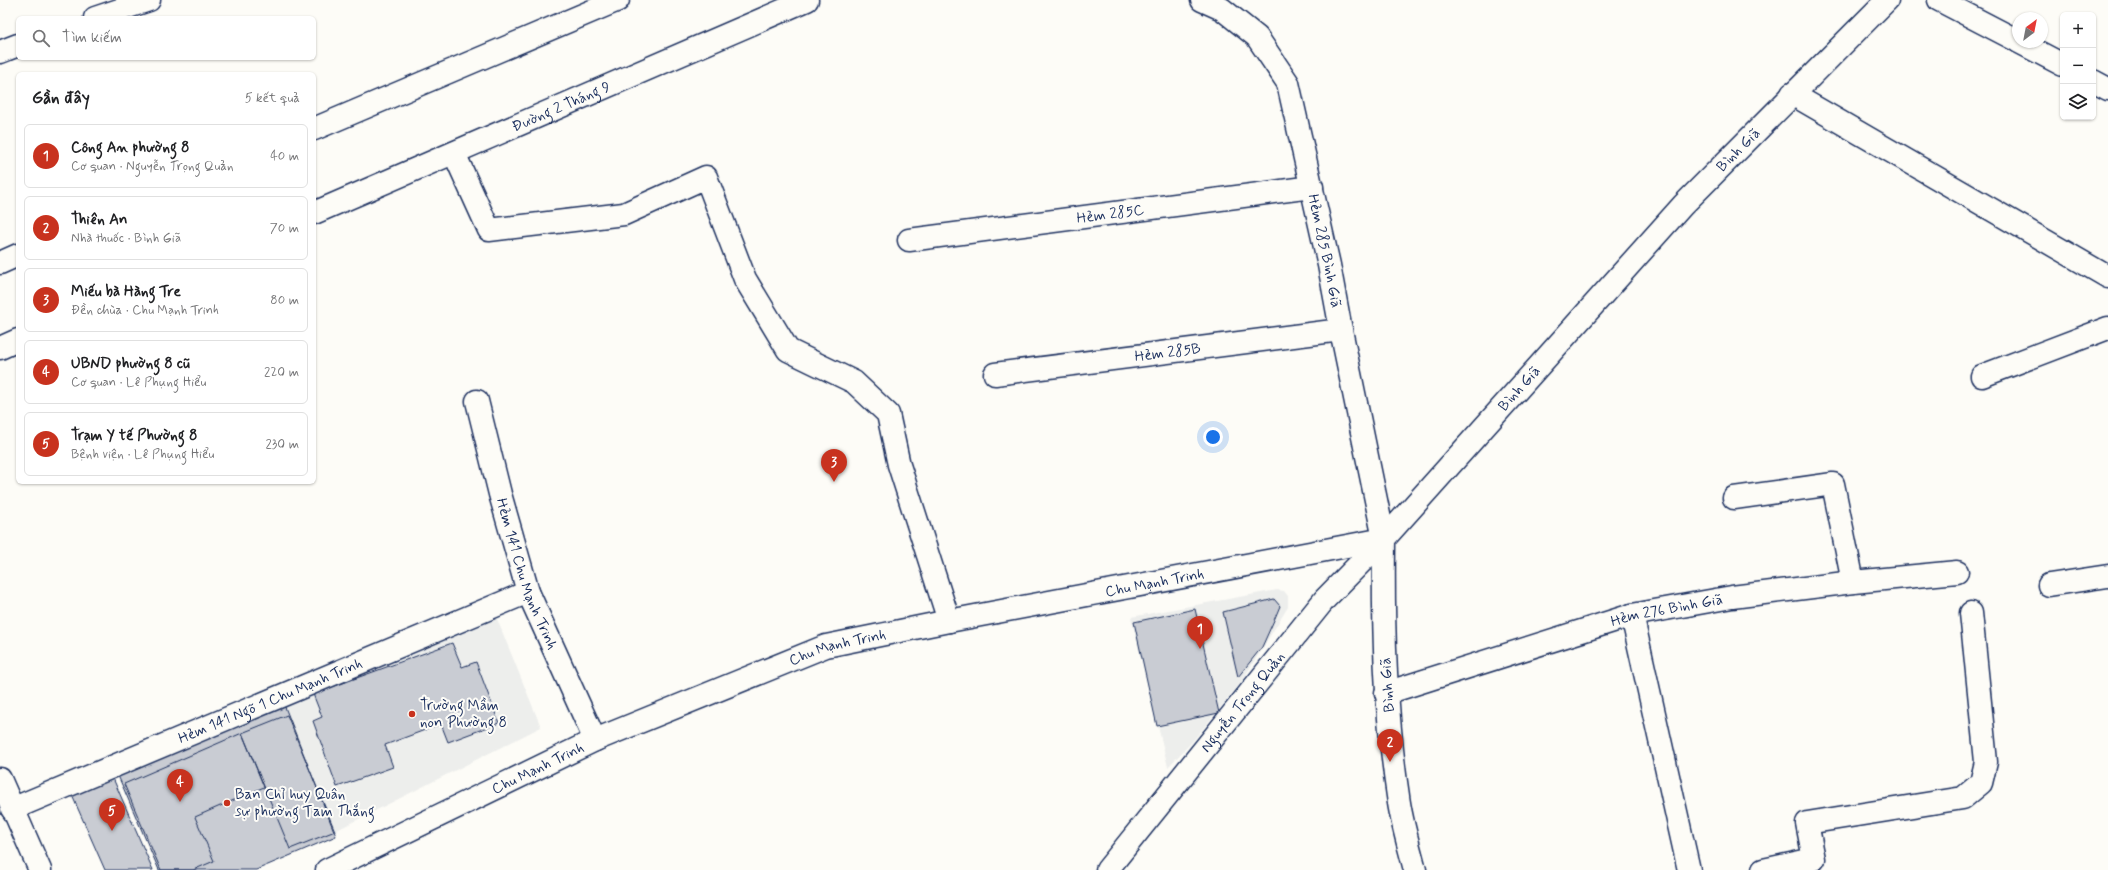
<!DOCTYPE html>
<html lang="vi">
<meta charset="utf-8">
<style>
body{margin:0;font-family:Mynerve,sans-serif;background:#f2f2f2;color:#202124}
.controls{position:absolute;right:12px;top:12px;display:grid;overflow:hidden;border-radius:6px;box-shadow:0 1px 3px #0004}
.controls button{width:36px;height:36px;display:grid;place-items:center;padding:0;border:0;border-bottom:1px solid #e0e0e0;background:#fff;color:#202124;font:20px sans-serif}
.compass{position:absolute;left:2012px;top:12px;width:36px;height:36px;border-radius:50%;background:#fff;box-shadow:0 1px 3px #0004;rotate:32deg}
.you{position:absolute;left:1213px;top:437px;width:14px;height:14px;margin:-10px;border:3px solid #fff;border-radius:50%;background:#1a73e8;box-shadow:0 0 0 6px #1a73e833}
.badge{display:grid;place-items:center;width:26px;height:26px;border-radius:50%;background:#c8321e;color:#fff;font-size:13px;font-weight:700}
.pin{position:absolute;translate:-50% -33px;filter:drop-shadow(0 1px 2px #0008)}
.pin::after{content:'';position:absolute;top:21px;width:14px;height:12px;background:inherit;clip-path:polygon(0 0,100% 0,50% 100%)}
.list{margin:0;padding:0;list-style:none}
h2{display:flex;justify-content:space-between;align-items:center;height:52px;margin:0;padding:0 16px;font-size:17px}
h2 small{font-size:13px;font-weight:400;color:#757577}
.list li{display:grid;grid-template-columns:26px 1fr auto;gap:12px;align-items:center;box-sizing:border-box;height:64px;margin:0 8px 8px;padding:0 8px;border:1px solid #e0e0e0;border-radius:6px}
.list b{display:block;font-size:15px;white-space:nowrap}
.list p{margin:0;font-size:13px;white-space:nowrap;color:#757577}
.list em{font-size:13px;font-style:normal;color:#757577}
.icon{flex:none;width:22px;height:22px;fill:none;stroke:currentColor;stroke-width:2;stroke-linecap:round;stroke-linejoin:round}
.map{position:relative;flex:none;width:2108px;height:870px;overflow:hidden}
.search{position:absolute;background:#fff;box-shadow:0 1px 3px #0004;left:16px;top:16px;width:300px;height:44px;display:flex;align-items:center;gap:10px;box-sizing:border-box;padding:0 14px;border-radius:6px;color:#757577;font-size:15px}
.panel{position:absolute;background:#fff;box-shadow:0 1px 3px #0004;left:16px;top:72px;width:300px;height:412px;border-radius:6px}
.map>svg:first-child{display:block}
.built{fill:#edeeec}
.building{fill:#c9ccd3;stroke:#1b2f5e}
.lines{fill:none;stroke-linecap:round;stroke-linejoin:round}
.minor-casing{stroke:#1b2f5e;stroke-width:25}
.major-casing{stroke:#1b2f5e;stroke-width:25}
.minor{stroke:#fdfcf7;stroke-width:22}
.major{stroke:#fdfcf7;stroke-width:22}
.poi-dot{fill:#c8321e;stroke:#fdfcf7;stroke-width:1.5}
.labels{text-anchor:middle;stroke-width:4;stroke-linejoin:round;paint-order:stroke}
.street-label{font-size:15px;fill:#1b2f5e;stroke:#fdfcf7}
.poi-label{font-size:15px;fill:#1b2f5e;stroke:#fdfcf7;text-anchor:start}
</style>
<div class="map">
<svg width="2108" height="870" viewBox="0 0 2108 870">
<rect width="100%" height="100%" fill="#fdfcf7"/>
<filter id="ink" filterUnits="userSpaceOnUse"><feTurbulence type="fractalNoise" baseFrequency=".025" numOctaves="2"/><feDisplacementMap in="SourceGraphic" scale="8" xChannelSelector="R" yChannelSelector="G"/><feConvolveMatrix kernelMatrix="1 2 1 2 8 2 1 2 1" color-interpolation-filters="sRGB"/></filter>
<g filter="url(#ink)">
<path class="built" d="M1277,590L1284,591L1288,596V607L1242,681L1192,742L1168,767L1131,617Z
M495,614L541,727L335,831L283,702Z"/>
<path class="building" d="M1274,599L1280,606L1275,618L1262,647L1238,677L1223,612Z
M1195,609L1219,713L1157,726L1134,622Z
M452,643L462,667L476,662L499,723L448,742L441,724L385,745L393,767L337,787L313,721L322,717L313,694Z
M283,702L336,836L256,870H159L116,771Z
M287,715L335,831L290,849L242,733Z
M242,733L264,787L195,817L214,861L193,870H161L124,784Z
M112,776L153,870H105L71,793Z"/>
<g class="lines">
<defs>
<g id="minor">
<path id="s1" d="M1202,0L1222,9L1257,37L1288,83L1329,265L1341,330L1384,539"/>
<path d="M1939,0L2018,41"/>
<path d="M95,18L149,0"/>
<path d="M2019,42L2063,65"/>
<path d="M0,52L18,45"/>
<path d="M2093,81L2108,89"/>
<path d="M1792,94L2108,277"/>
<path d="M454,153L489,230L624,214L706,177L745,279L788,350L854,382L888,414L899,465L949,621"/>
<path id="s2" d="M909,240L1312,187"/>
<path id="s3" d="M995,374L1341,330"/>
<path d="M1982,376L2108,328"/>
<path id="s4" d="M477,401L500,494L528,592L595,740"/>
<path d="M1734,498L1833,484L1853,582"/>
<path d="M2049,585L2108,576"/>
<path d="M1632,615L1689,870"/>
<path id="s5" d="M1386,693L1632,615L1732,597L1853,582L1957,572"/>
<path d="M0,779L40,870"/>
<path id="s6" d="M12,809L528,592"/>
<path id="s7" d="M327,870L595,740L826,646L949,621L1384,539"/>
<path id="s8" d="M1107,870L1325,599L1384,539"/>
<path id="s9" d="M1415,870C1409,846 1401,821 1398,796C1385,711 1383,625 1384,539L1683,205L1887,0"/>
<path d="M1763,870L1814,859L1807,823L1963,798L1981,783L1986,762L1971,613"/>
</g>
<g id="major">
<path d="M314,129L618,0"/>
<path id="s10" d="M314,213L807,0"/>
<path d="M0,263L18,255"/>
<path d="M0,348L18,340"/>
</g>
</defs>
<use href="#minor" class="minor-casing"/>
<use href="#major" class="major-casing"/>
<use href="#minor" class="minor"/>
<use href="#major" class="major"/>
</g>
</g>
<g class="poi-dot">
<circle cx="412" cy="714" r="4"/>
<circle cx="227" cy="803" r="4"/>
</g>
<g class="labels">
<g class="street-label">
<text dy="5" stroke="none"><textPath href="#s10" startOffset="269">Đường 2 Tháng 9</textPath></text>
<text dy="5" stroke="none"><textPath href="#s9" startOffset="860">Bình Giã</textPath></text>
<text dy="5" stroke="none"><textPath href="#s2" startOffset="203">Hẻm 285C</textPath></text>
<text dy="5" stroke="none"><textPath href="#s1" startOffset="294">Hẻm 285 Bình Giã</textPath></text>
<text dy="5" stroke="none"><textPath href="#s3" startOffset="174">Hẻm 285B</textPath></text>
<text dy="5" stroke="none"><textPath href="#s9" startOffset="536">Bình Giã</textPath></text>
<text dy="5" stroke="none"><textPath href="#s4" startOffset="180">Hẻm 141 Chu Mạnh Trinh</textPath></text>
<text dy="5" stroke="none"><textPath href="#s7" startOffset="882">Chu Mạnh Trinh</textPath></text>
<text dy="5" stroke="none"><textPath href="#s5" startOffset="293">Hẻm 276 Bình Giã</textPath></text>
<text dy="5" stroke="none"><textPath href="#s7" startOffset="558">Chu Mạnh Trinh</textPath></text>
<text transform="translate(1387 685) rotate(-94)" y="5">Bình Giã</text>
<text dy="5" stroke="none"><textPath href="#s6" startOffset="280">Hẻm 141 Ngõ 1 Chu Mạnh Trinh</textPath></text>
<text dy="5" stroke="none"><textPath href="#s8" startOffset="216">Nguyễn Trọng Quản</textPath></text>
<text dy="5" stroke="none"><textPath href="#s7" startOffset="234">Chu Mạnh Trinh</textPath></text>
</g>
<g class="poi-label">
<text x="420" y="710">Trường Mầm<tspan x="420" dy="17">non Phường 8</tspan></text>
<text x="235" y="799">Ban Chỉ huy Quân<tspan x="235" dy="17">sự phường Tam Thắng</tspan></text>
</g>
</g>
</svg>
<div class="controls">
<button>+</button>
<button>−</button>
<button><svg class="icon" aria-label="layers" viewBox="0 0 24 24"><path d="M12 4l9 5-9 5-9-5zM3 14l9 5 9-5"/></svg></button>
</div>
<svg class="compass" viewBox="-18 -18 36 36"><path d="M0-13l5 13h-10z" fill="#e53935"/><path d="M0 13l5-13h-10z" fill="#757577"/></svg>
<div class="you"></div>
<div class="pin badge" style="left:1200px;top:649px">1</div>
<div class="pin badge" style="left:1390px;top:762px">2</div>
<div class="pin badge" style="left:834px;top:482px">3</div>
<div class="pin badge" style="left:180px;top:802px">4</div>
<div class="pin badge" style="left:112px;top:831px">5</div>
<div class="search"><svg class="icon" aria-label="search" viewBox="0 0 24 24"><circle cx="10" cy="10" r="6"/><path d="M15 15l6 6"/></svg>Tìm kiếm</div>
<section class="panel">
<h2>Gần đây<small>5 kết quả</small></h2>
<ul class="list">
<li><span class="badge">1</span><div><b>Công An phường 8</b><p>Cơ quan · Nguyễn Trọng Quản</p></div><em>40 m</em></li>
<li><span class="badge">2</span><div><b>Thiên An</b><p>Nhà thuốc · Bình Giã</p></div><em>70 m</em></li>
<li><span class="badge">3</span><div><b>Miếu bà Hàng Tre</b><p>Đền chùa · Chu Mạnh Trinh</p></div><em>80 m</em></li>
<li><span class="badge">4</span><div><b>UBND phường 8 cũ</b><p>Cơ quan · Lê Phụng Hiểu</p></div><em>220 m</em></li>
<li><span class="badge">5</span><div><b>Trạm Y tế Phường 8</b><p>Bệnh viện · Lê Phụng Hiểu</p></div><em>230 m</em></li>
</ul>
</section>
</div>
